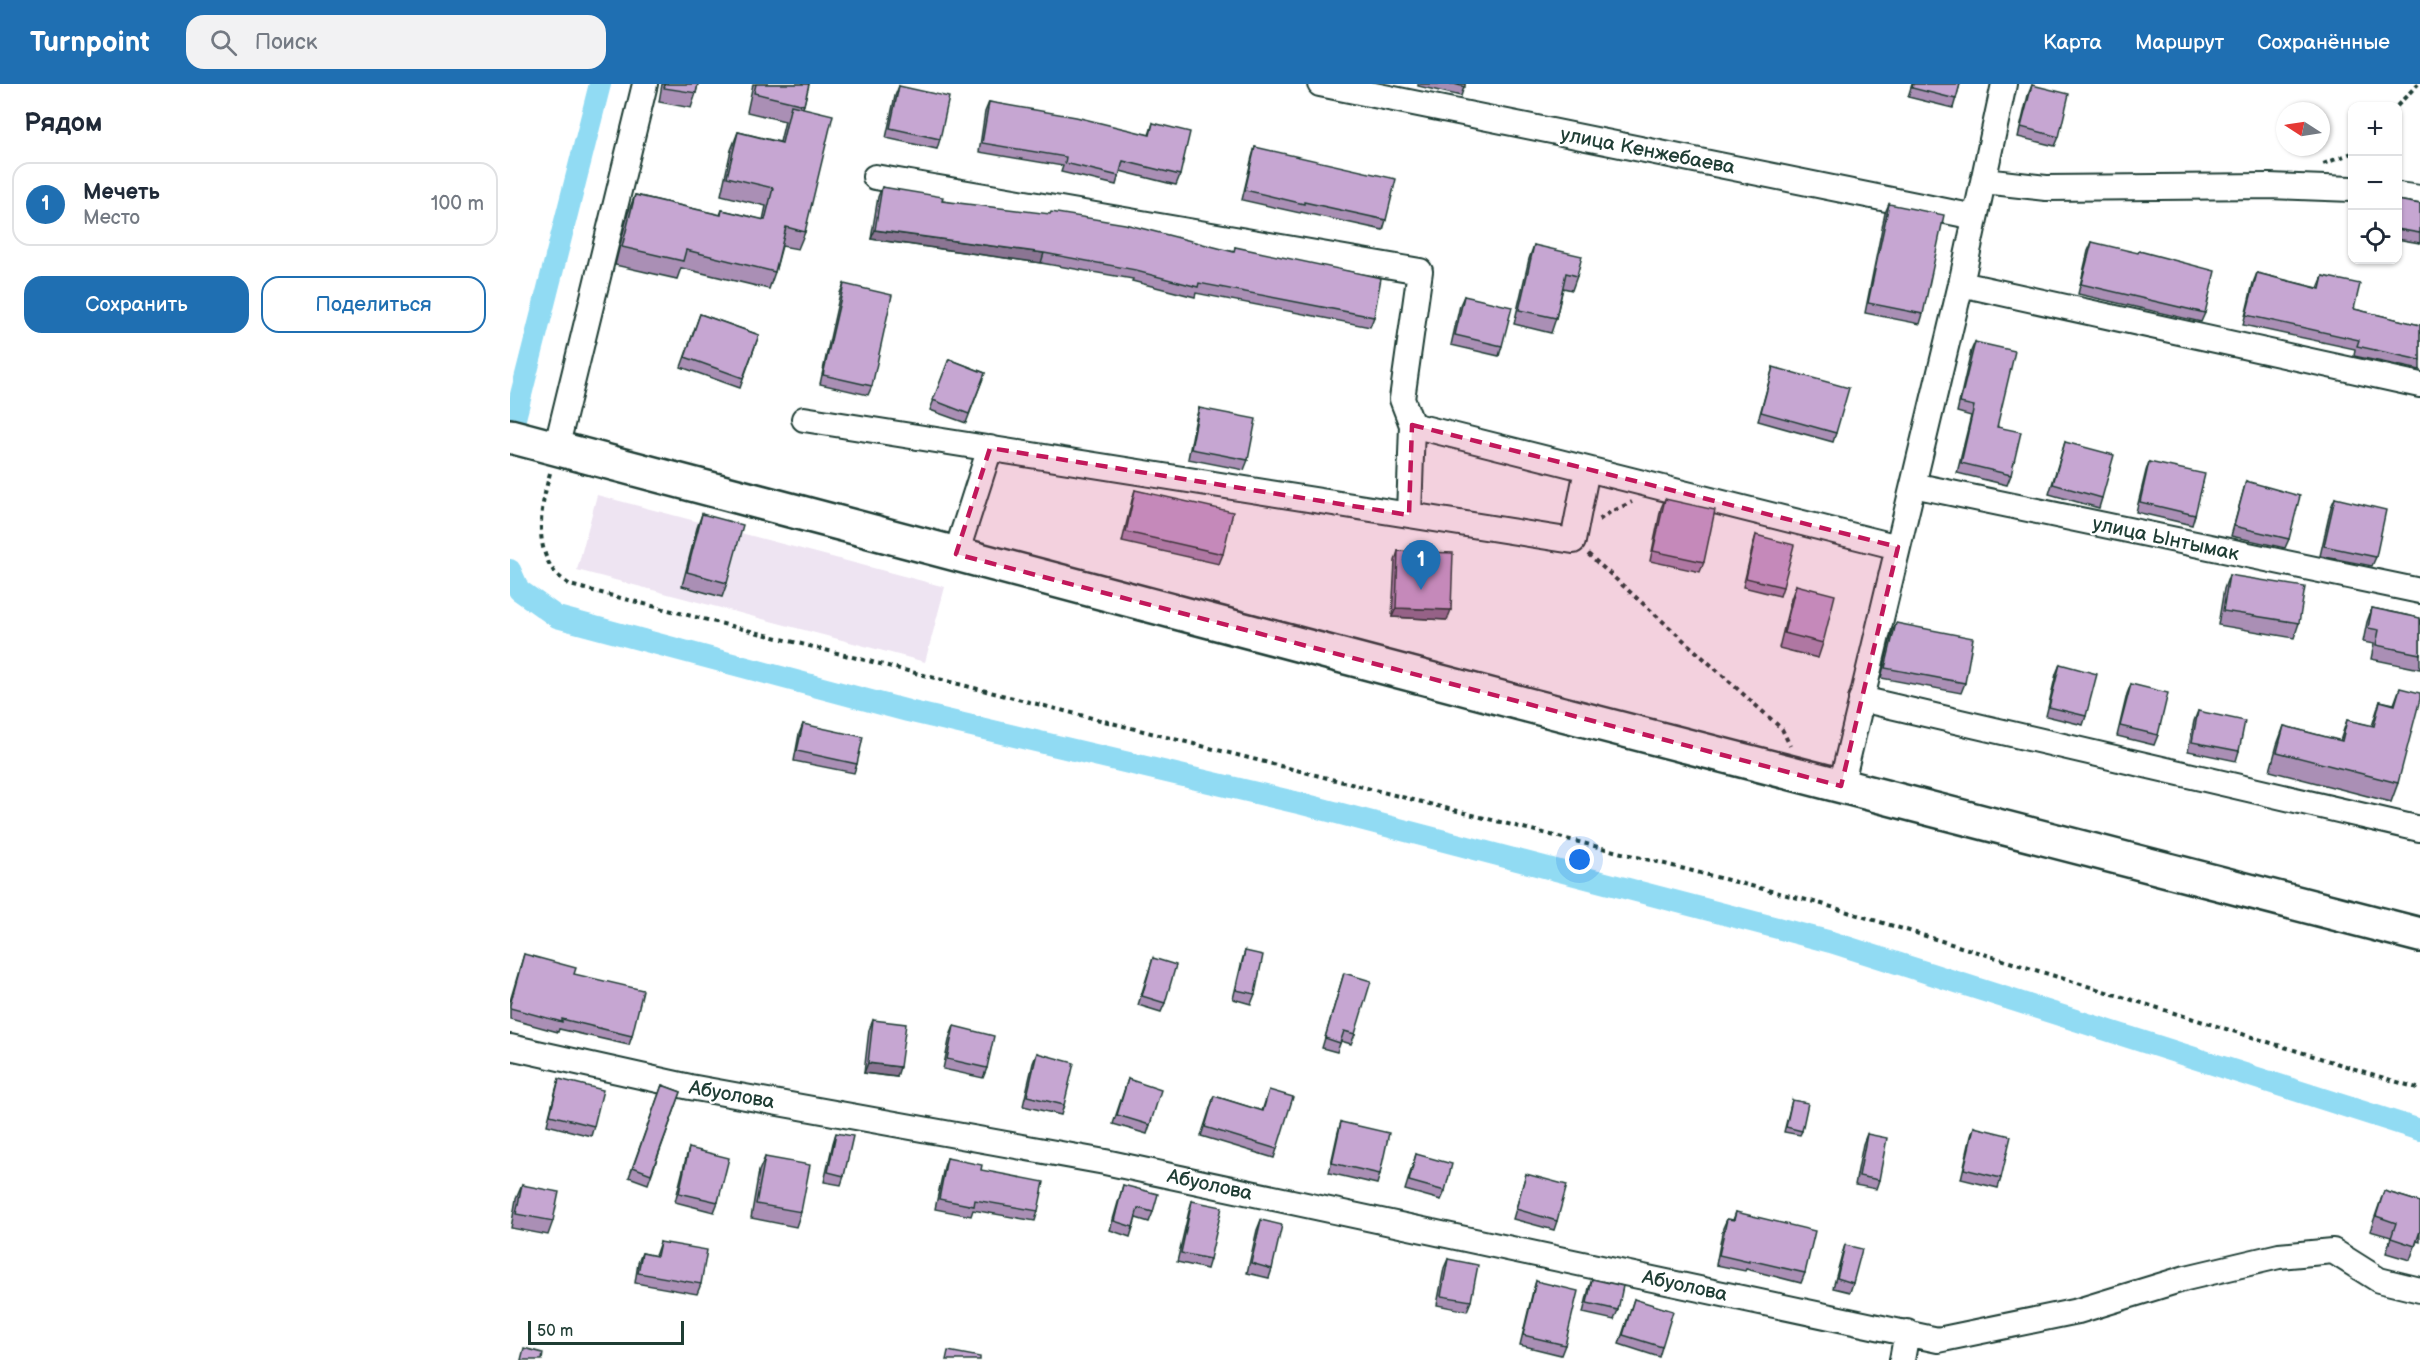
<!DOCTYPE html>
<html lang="ru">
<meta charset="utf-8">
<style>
body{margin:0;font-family:"Balsamiq Sans",sans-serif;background:#f2f2f3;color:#1f2937}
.controls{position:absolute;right:18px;top:18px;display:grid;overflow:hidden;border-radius:12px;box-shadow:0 2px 4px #0004}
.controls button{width:54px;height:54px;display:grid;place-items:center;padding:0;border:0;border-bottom:2px solid #e0e1e3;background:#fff;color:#1f2937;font:30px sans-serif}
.compass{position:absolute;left:1766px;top:18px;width:54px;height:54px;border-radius:50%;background:#fff;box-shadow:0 2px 4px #0004;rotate:282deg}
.scale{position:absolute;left:18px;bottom:15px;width:156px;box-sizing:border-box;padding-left:6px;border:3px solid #1f3d34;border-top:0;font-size:16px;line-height:21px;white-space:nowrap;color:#1f3d34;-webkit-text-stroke:4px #fff;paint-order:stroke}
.you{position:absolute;left:1070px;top:776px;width:21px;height:21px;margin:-15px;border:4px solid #fff;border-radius:50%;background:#1a73e8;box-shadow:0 0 0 9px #1a73e833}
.badge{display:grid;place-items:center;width:39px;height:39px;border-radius:50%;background:#1f6fb2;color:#fff;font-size:20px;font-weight:700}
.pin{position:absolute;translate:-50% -50px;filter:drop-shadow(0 2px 3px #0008)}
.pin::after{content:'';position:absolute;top:32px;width:21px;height:18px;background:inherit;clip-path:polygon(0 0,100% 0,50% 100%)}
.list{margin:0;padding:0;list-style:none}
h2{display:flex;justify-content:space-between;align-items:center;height:78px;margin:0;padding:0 24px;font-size:26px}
h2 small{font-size:20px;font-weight:400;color:#747a83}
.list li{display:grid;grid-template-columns:39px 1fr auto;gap:18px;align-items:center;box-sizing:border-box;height:84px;margin:0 12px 12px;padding:0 12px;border:2px solid #e0e1e3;border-radius:18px}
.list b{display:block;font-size:22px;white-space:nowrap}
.list p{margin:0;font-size:20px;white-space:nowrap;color:#747a83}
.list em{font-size:20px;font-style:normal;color:#747a83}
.actions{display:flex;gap:12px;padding:18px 24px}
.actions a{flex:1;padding:14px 0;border:2px solid #1f6fb2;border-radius:18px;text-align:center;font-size:21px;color:#1f6fb2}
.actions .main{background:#1f6fb2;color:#fff}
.icon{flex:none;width:33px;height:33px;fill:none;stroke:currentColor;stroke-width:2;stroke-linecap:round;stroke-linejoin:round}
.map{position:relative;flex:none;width:1910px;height:1276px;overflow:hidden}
header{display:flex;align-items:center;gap:36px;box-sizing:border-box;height:84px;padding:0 30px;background:#1f6fb2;color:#fff}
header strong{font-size:28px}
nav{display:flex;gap:33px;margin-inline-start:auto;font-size:21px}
.search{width:420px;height:54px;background:#f2f2f3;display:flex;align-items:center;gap:15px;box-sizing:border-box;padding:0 21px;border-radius:18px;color:#747a83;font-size:22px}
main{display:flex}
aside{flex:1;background:#fff}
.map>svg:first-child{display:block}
.built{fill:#eee4f2}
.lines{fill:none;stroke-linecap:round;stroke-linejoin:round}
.canal{stroke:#91dbf3;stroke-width:22}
.street-casing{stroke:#1f3d34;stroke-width:28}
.secondary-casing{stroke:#1f3d34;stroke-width:38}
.path{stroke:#1f3d34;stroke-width:4;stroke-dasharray:4.5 4.5;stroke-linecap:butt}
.street{stroke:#fff;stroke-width:24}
.secondary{stroke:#fff;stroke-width:33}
.wall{fill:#aa8fb5;stroke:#1f3d34;stroke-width:1.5}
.shaded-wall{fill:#8b7493;stroke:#1f3d34;stroke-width:1.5}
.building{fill:#c6a6d2;stroke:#1f3d34;stroke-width:1.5}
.marked{fill:#c2185b;fill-opacity:0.2;stroke:#c2185b;stroke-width:4.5;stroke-dasharray:12 8;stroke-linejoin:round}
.labels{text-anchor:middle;stroke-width:4.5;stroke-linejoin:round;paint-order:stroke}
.street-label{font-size:20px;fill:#1f3d34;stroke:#fff}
</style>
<header>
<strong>Turnpoint</strong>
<div class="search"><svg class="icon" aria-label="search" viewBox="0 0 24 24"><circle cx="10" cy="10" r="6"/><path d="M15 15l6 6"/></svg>Поиск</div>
<nav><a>Карта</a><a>Маршрут</a><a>Сохранённые</a></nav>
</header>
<main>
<aside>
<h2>Рядом<small></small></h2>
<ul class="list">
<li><span class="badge">1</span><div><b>Мечеть</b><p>Место</p></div><em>100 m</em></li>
</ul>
<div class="actions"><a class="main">Сохранить</a><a>Поделиться</a></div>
</aside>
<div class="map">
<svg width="1910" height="1276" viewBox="0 0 1910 1276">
<rect width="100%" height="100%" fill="#fff"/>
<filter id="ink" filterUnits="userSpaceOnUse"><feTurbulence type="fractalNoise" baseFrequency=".0167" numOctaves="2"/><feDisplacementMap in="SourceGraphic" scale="12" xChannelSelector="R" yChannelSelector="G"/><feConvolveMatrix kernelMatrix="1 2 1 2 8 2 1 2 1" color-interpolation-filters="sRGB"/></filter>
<g filter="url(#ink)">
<path class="built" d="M87,411L435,503L415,578L67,486Z"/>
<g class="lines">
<path class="canal" d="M0,354L90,0
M0,486L9,506L47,533L398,627L793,720L1321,858L1910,1046"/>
<defs>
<path id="street" d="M810,0L1465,133
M365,93L910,187L892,315L902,341L899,431
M1474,97L1536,104L1759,102L1842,105
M1888,111L1910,114
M1451,200L1910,301
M294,335L1063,457L1077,385
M902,341L1388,463
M46,365L135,0
M1403,401L1910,507
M446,470L480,364
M1351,615L1910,745
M1331,702L1451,200L1494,0
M0,963L180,1003L595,1078L1428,1256L1568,1227L1676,1194L1769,1172L1823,1167L1869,1196L1910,1206
M1392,1276L1397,1248"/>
<path id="secondary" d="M0,352L1014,620L1910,851"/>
</defs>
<use href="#street" class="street-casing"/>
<use href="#secondary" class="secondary-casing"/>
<path class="path" d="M1887,22L1908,0
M1813,80L1842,69
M40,389C32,419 23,457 43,486C47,492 55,497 60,501L1312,820L1910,1005
M1089,436L1099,429L1122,418
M1078,470L1272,645L1280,662"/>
<use href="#street" class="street"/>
<use href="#secondary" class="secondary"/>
</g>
<path class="wall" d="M152,0H188L186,9L181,24L149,18Z
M243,0H299L293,24L295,148L288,165L272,162L265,188L259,205L171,184L167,195L105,181L118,129L125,111L210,131L212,126L253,136L256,122L211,111L221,66L228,48L270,58L275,37L237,28Z
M908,0H955L951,12L908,2Z
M1402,0H1450L1443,24L1398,13Z
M1522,1L1549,53L1545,62L1508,53L1518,11Z
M389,2L430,55L427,65L376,54L385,12Z
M479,18L639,51L643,39L670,91L666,101L610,87L606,101L551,88L553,82L469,68L475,28Z
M745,63L876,136L873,146L791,128L790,129L732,116L742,73Z
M372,103L432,117L724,168L725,163L864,233L860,243L686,209L685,213L622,197L623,195L531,179L361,155L368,113Z
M1887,116L1910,120V159L1887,155Z
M1379,120L1413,230L1410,240L1355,229L1375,129Z
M1582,158L1695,229L1691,238L1568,210L1578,167Z
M1024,161L1067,192L1062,206L1053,204L1046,234L1041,249L1004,240L1019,175Z
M1747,189L1808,204L1813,192L1844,225L1910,241V286L1844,272L1845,265L1733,241L1743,199Z
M334,200L362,302L358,311L310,300L330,209Z
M954,212L992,262L989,272L941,261L950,221Z
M190,230L249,251L230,304L171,283Z
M1465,258L1501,391L1497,401L1447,389L1461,332L1447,328L1461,267Z
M439,275L475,289L456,339L420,326Z
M1263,283L1326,349L1323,358L1248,337Z
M689,324L738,376L734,386L678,375L686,334Z
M1555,358L1592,414L1589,424L1539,410Z
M1639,378L1685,431L1682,441L1626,428L1636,387Z
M1736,397L1779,455L1775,464L1721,452Z
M625,406L713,470L709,480L612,458L622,416Z
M1825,414L1866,473L1862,482L1810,472L1821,423Z
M1155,415L1194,478L1190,488L1140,477L1151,424Z
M192,430L217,499L212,513L172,502L187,444Z
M1246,451L1273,503L1270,512L1233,503L1243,461Z
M888,467L937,536L882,533L885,477Z
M1719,491L1789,539L1784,554L1708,541L1714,505Z
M1286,501L1313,559L1308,574L1269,564L1281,515Z
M1862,524L1910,534V585L1861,575L1864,560L1853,558L1857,538Z
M1386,539L1455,599L1451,609L1371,594L1382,549Z
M1550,580L1576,632L1573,641L1536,632L1546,590Z
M1621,600L1648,651L1644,661L1607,652L1617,610Z
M1890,604L1888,699L1881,718L1760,687L1767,661L1774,642L1830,657L1837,636L1862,642L1870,617L1884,620Z
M1688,627L1729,667L1726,677L1678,667L1684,637Z
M293,640L347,680L344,689L284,677L289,650Z
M735,867L745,910L741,920L723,915L732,877Z
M14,870L122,952L119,961L49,945L48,948L0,935V917Z
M643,874L655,919L651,928L628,921Z
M834,889L845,950L841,960L831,957L827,968L812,964Z
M363,936L387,993L354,989L359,946Z
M444,942L477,984L473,994L433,985L440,952Z
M527,969L554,1021L551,1031L513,1022L523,979Z
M49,995L84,1042L81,1052L37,1041L46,1005Z
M618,995L640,1041L637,1050L603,1040Z
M152,1001L171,1008L138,1100L119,1093Z
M759,1006L767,1065L764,1074L691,1052L704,1012L752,1027Z
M1282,1016L1292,1047L1290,1051L1274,1048Z
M831,1038L870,1090L867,1100L819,1089L828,1048Z
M1464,1043L1491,1094L1488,1104L1451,1095L1461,1052Z
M326,1049L334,1092L331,1101L314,1098L323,1059Z
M1357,1050L1369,1096L1366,1105L1345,1101L1353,1060Z
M179,1064L208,1118L204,1128L165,1118L176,1074Z
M906,1070L935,1107L931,1116L895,1106Z
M255,1073L291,1128L286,1143L241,1134L249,1087Z
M437,1074L471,1086L528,1127L525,1137L463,1126L461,1132L425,1125L434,1083Z
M1016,1090L1047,1137L1044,1146L1003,1135Z
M12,1101L43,1137L38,1151L1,1144L6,1115Z
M613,1101L643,1128L639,1138L626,1134L620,1153L600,1146Z
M1874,1107L1910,1118V1158L1907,1157L1900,1176L1876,1169L1881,1153L1860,1147Z
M682,1117L700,1175L697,1185L667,1178L679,1127Z
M1226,1128L1295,1189L1291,1199L1236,1185L1235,1187L1206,1181L1213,1144L1217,1135L1223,1136Z
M751,1136L762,1185L759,1194L737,1189L747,1146Z
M150,1158L191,1200L187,1210L125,1199L128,1179L132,1169L145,1172Z
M1335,1161L1343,1199L1340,1208L1323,1204L1332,1170Z
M938,1175L961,1217L957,1227L927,1221L934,1184Z
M1082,1195L1108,1226L1104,1236L1073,1229L1079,1204Z
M1026,1197L1055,1261L1051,1271L1010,1261L1023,1207Z
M1124,1215L1152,1263L1149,1273L1109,1260Z"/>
<path class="shaded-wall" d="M365,146L534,169L531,179L361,155Z
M886,524L941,526L937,536L882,533Z
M358,979L390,983L387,993L354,989Z"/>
<path class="building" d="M155,0H188L186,9L154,4Z
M246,0H299L294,21L244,9Z
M944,0H955V3Z
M1403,0H1450L1446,15L1402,4Z
M1522,1L1559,10L1549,53L1511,43Z
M389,2L439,13L430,55L380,44Z
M479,18L566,33L640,51L643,39L680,48L670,91L613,77L609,92L555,79L556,73L472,59Z
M281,21L323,31L295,148L276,143L265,188L176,166L173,177L112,163L125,111L211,131L212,126L255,136L263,104L217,93L228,48L272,59Z
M745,63L886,95L876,136L794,118V120L735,106Z
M372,103L433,113L432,117L540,130L541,128L615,140L724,168L725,163L871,194L864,233L689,199L688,203L626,187V186L534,169L365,146Z
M1887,116L1910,120V149L1887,145Z
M1379,120L1434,131L1413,230L1358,219Z
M1582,158L1628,169L1629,167L1705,187L1695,229L1571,200Z
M1024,161L1072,172L1067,192L1056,189L1046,234L1009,226Z
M1747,189L1810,205L1813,192L1850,200L1844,225L1910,241V276L1847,262L1849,256L1736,231Z
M334,200L382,211L362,302L313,291Z
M954,212L1002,223L992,262L945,251Z
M190,230L249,251L233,294L175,273Z
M1465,258L1505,267L1487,343L1511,348L1501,391L1451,379L1464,322L1450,319Z
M439,275L475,289L459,330L423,316Z
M1263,283L1339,304L1326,349L1251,328Z
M689,324L746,335L738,376L681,365Z
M1555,358L1604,371L1592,414L1543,400Z
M1639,378L1695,390L1685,431L1630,418Z
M1736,397L1790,412L1779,455L1724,442Z
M625,406L723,428L713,470L616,448Z
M1825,414L1876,426L1866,473L1814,462Z
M1155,415L1205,426L1194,478L1143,467Z
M192,430L233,441L217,499L177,488Z
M1246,451L1284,461L1273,503L1236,494Z
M888,467L943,469L941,526L886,524Z
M1719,491L1795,503L1789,539L1713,527Z
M1286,501L1325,511L1313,559L1274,549Z
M1862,524L1910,534V570L1866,561L1869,546L1858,544Z
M1386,539L1463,554L1455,599L1375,584Z
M1550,580L1587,590L1576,632L1539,623Z
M1621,600L1658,609L1648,651L1610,642Z
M1890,604L1910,609V615L1888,699L1767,668L1774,642L1832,657L1837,636L1864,642L1870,617L1885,621Z
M1688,627L1735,637L1729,667L1682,658Z
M293,640L353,653L347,680L287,667Z
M735,867L753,871L745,910L726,906Z
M14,870L66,884L64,890L133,906L122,952L52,935V938L0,924V921Z
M643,874L666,881L655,919L632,912Z
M834,889L861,897L845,950L834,947L830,959L815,954Z
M363,936L396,940L390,983L358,979Z
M444,942L484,952L477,984L437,975Z
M527,969L564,979L554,1021L517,1012Z
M49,995L93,1006L84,1042L40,1031Z
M618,995L651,1006L640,1041L607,1031Z
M152,1001L171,1008L141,1090L123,1083Z
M759,1006L783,1013L767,1065L695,1043L704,1012L753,1027Z
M1282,1016L1298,1019L1292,1047L1276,1043Z
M831,1038L879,1049L870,1090L822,1079Z
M1464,1043L1501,1052L1491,1094L1454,1085Z
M326,1049L343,1052L334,1092L318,1088Z
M1357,1050L1377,1054L1369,1096L1349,1092Z
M179,1064L219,1074L208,1118L169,1109Z
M906,1070L942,1080L935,1107L899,1097Z
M255,1073L300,1081L291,1128L246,1120Z
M437,1074L472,1081L471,1086L534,1098L528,1127L465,1116L464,1122L429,1115Z
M1016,1090L1057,1101L1047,1137L1006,1125Z
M12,1101L49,1108L43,1137L6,1130Z
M613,1101L648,1110L643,1128L628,1124L623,1143L604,1137Z
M1874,1107L1910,1118V1147L1905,1162L1881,1154L1886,1139L1866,1132Z
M682,1117L712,1123L700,1175L671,1169Z
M1226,1128L1305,1147L1295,1189L1239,1176V1178L1209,1171L1217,1135L1224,1136Z
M751,1136L772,1141L762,1185L741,1179Z
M150,1158L197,1166L191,1200L128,1189L132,1169L147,1172Z
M1335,1161L1352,1165L1343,1199L1327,1194Z
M938,1175L968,1181L961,1217L931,1212Z
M1082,1195L1113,1202L1108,1226L1077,1219Z
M1026,1197L1068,1207L1055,1261L1013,1251Z
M1124,1215L1163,1227L1152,1263L1113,1251Z
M14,1264L33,1269L32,1276H11Z
M438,1267L470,1273V1276H436Z"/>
</g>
<path class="marked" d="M902,341L1388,463L1331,702L446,470L480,364L899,431Z"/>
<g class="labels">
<g class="street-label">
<text transform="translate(1138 66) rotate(11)" y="7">улица Кенжебаева</text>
<text transform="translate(1656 454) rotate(12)" y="7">улица Ынтымак</text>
<text transform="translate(222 1010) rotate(10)" y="7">Абуолова</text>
<text transform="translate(700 1100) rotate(12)" y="7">Абуолова</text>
<text transform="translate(1175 1201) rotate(12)" y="7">Абуолова</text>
</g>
</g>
</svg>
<div class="controls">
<button>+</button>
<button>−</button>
<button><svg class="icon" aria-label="locate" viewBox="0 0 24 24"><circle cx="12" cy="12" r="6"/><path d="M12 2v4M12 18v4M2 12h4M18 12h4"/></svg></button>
</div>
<svg class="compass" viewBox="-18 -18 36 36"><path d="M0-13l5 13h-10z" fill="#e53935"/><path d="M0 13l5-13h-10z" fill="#747a83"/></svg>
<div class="scale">50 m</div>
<div class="you"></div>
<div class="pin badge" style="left:911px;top:506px">1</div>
</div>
</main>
